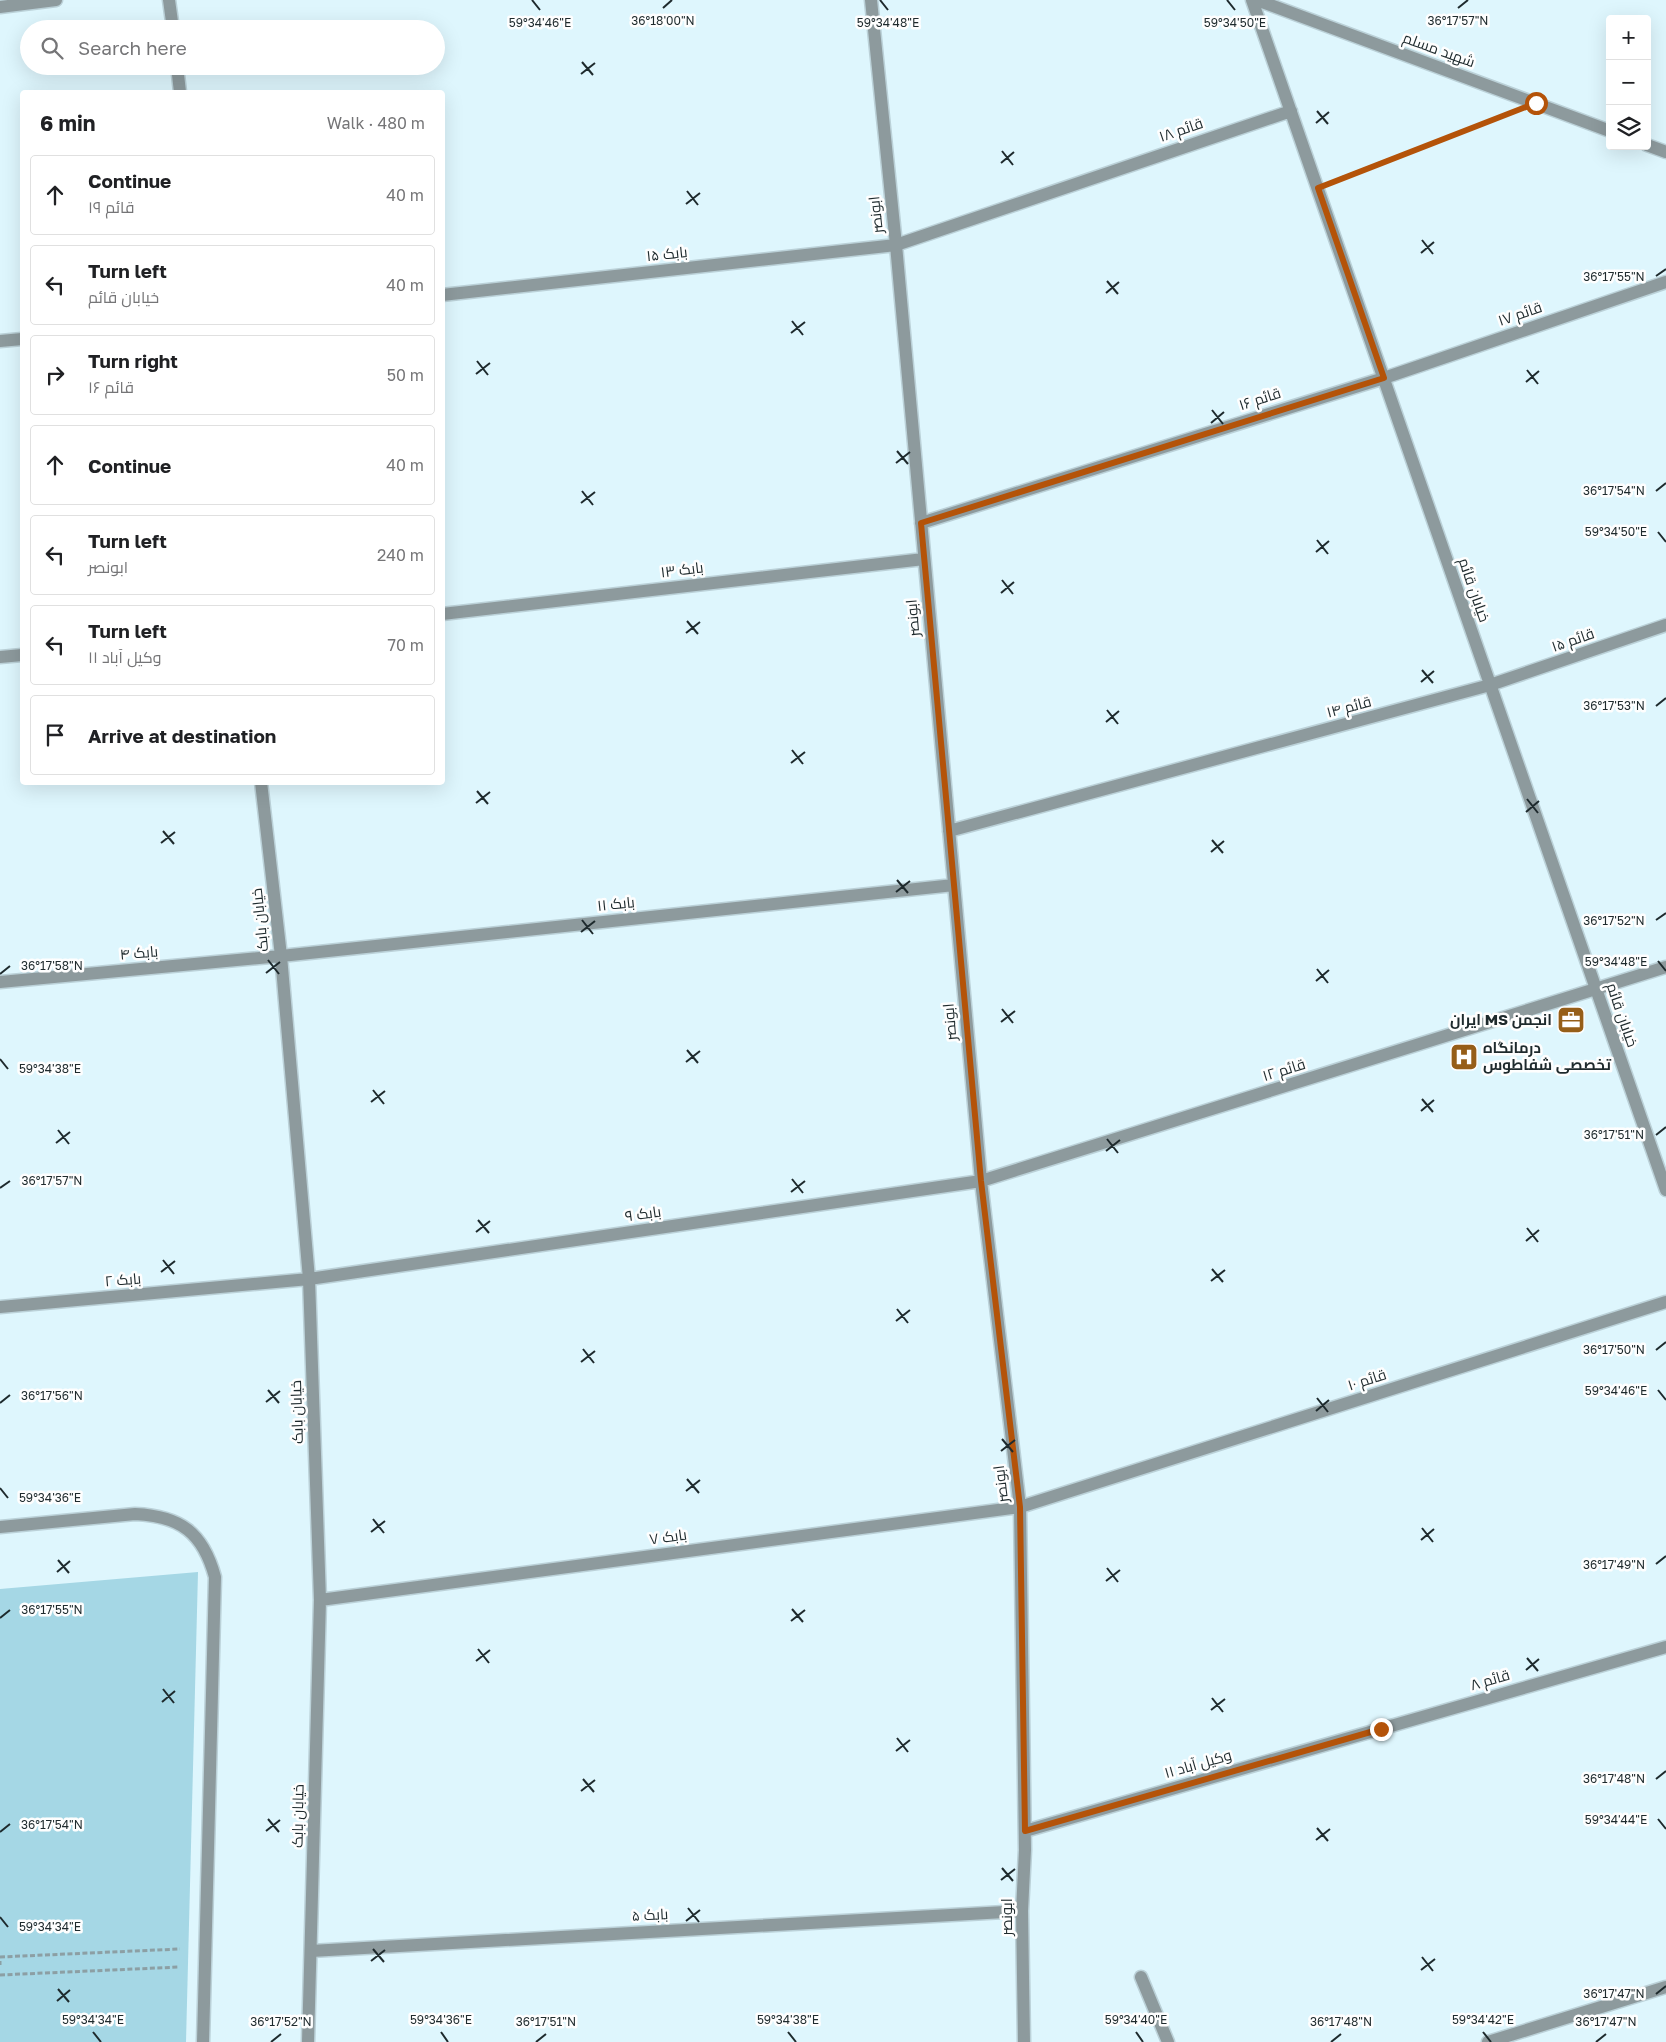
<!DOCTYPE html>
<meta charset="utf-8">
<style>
body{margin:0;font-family:"Golos Text",Cairo,sans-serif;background:#f6f6f6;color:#202124}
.controls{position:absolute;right:15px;top:15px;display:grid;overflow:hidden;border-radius:5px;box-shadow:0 5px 20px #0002}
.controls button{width:45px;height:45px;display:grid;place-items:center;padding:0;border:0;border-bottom:1px solid #e0e0e0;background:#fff;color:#202124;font:25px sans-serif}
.stop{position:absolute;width:15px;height:15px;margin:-11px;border:4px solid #b45309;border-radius:50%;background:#fff}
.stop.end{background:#b45309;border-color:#fff;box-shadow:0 1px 5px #0008}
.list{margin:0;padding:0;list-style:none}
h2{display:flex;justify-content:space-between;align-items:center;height:65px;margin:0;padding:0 20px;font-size:21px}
h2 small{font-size:16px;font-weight:400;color:#757577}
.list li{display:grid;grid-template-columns:32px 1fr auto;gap:15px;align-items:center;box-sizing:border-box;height:80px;margin:0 10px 10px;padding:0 10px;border:1px solid #e0e0e0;border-radius:5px}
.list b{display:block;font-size:19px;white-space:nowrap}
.list p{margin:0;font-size:16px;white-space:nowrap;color:#757577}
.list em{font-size:16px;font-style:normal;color:#757577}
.icon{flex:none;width:28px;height:28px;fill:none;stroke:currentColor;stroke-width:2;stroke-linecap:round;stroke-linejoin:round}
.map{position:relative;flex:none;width:1666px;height:2042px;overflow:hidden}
.search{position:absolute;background:#fff;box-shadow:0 5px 20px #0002;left:20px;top:20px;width:425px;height:55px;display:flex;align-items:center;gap:12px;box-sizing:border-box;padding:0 18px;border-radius:28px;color:#757577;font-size:19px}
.panel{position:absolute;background:#fff;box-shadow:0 5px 20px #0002;left:20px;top:90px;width:425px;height:695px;border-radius:5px}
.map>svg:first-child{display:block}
.green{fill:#a5d7e5}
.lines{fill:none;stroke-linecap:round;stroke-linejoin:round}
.minor-casing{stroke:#bbd1d8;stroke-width:15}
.path{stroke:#8c9fa4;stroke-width:3;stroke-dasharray:5 2.5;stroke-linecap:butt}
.minor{stroke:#8d9a9d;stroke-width:12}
.route{stroke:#b45309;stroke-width:6}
.ticks{fill:none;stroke:#1e2a2d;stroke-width:2}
.labels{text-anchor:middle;stroke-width:5;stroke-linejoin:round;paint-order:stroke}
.street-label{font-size:15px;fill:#1e2a2d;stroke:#fefefe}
.poi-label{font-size:15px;font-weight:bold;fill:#1e2a2d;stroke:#fefefe;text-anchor:end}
.ticks-label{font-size:12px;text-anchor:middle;fill:#1e2a2d;stroke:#fefefe;stroke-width:5;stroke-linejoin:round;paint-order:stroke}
</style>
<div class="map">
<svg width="1666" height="2042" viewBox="0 0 1666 2042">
<rect width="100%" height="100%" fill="#def6fd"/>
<path class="green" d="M198,1572L186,2042H0V1589Z"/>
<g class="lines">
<defs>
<path id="minor" d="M169,0L173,29
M871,0L896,245L981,1181L1020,1507L1025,1850L1022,1911L1024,2042
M1252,0L1666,1190
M1257,0L1610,131
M0,7L56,0
M177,66L180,92
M1647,145L1666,152
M442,295L896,245L1291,111
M0,341L22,339
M921,523L1384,378L1666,282
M442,614L924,559
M0,657L22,655
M261,782L281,956L309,1279L320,1600L308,2042
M949,831L1490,685L1666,625
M0,982L281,956L954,885
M0,1307L309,1279L981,1181L1666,967
M0,1527L135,1514C181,1516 203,1533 215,1577L203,2042
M320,1600L1020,1507L1666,1302
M1025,1831L1666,1647
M311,1951L1022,1911
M1141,1977L1168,2042
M1488,2042L1666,1987"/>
</defs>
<use href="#minor" class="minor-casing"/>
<path class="path" d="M1341,178L1499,117
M0,1957L180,1949
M0,1961V1965
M0,1975L179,1967"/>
<use href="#minor" class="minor"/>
</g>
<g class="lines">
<path class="route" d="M1381,1729L1025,1831L1020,1507L981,1181L921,523L1384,378L1318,188L1536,103"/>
</g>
<path class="ticks" d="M532,0L540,10M880,0L888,10M1227,0L1235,10M663,8L672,0M1458,8L1468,0M582,62L593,75M581,74L595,63M1317,111L1328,124M1316,123L1329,112M1002,151L1013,165M1001,163L1014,152M687,191L698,205M686,204L700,193M1422,240L1433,254M1421,253L1434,242M1656,276L1666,269M1107,281L1118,294M1106,293L1119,282M792,321L803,335M791,333L805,322M477,361L488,375M1527,370L1538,384M476,374L490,363M1526,382L1539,371M1212,410L1223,424M1211,423L1224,412M897,451L908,464M896,463L910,452M582,491L593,505M1656,491L1666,483M581,503L595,492M1658,532L1666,542M1317,540L1328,554M1316,552L1329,541M1002,580L1013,594M1001,593L1014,582M687,621L698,634M686,633L700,622M1422,670L1433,683M1421,682L1434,671M1656,706L1666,698M1107,710L1118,724M1106,722L1119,711M792,750L803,764M791,763L805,752M477,791L488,804M1527,799L1538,813M476,803L490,792M1526,812L1539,801M163,831L174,844M1212,840L1223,853M161,843L175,832M1211,852L1224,841M897,880L908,893M896,892L910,881M582,920L593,934M1656,920L1666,913M581,932L595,921M268,960L279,974M1658,961L1666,971M1317,969L1328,983M266,973L280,962M0,974L10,966M1316,981L1329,970M1002,1009L1013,1023M1001,1022L1015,1011M687,1050L698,1063M0,1059L8,1069M686,1062L700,1051M373,1090L384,1104M1422,1099L1433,1112M371,1102L385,1091M1421,1111L1434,1100M58,1130L69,1144M1656,1135L1666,1127M1107,1139L1118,1153M56,1143L70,1132M1106,1151L1120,1140M792,1179L803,1193M0,1188L10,1181M791,1192L805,1181M478,1220L489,1233M1527,1228L1538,1242M476,1232L490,1221M1526,1241L1539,1230M163,1260L174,1274M1212,1269L1223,1282M161,1272L175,1261M1211,1281L1225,1270M897,1309L908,1323M896,1321L910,1310M583,1349L594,1363M1656,1350L1666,1342M581,1362L595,1351M268,1390L279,1403M1658,1390L1666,1400M1317,1398L1328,1412M266,1402L280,1391M0,1403L10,1395M1316,1411L1329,1400M1002,1439L1013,1452M1001,1451L1015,1440M687,1479L699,1493M0,1488L8,1498M686,1491L700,1480M373,1519L384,1533M1422,1528L1433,1542M371,1532L385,1521M1421,1540L1434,1529M58,1560L69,1573M1656,1564L1666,1556M1107,1568L1118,1582M57,1572L70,1561M1106,1581L1120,1570M792,1609L803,1622M0,1618L10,1610M791,1621L805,1610M478,1649L489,1663M1527,1658L1538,1671M476,1661L490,1650M1526,1670L1539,1659M163,1689L174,1703M1212,1698L1223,1712M162,1702L175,1691M1211,1710L1225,1699M897,1738L908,1752M896,1751L910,1740M583,1779L594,1792M1656,1779L1666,1771M581,1791L595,1780M268,1819L279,1832M1658,1819L1666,1829M1317,1828L1328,1841M266,1831L280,1820M0,1832L10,1824M1316,1840L1330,1829M1002,1868L1013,1881M1001,1880L1015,1869M688,1908L699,1922M0,1917L8,1927M686,1921L700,1910M373,1949L384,1962M1422,1957L1433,1971M371,1961L385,1950M1421,1970L1435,1959M58,1989L69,2002M1656,1994L1666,1986M57,2001L70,1990M93,2032L101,2042M441,2032L448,2042M788,2032L796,2042M1136,2032L1143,2042M1483,2032L1491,2042M271,2042L281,2034M536,2042L546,2034M1331,2042L1341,2034M1596,2042L1606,2034"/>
<defs>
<symbol id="office-square" viewBox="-11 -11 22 22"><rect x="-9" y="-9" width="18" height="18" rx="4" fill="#965e18" stroke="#fefefe"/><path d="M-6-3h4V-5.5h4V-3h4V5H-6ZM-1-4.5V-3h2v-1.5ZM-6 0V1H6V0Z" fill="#fff"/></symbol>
<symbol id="hospital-square" viewBox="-11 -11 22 22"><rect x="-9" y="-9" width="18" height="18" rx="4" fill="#965e18" stroke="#fefefe"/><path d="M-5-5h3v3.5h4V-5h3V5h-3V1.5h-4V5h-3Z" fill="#fff"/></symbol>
</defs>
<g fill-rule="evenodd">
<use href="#office-square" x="1555" y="1004" width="32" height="32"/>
<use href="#hospital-square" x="1448" y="1041" width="32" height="32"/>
</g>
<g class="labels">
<g class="street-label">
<text transform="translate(1439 50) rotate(20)" y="5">شهید مسلم</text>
<text transform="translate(1181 130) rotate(-19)" y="5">قائم ۱۸</text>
<text transform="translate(876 215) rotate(-96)" y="5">ابونصر</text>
<text transform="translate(667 254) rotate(-6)" y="5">بابک ۱۵</text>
<text transform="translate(1520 314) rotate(-19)" y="5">قائم ۱۷</text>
<text transform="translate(1260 399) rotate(-18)" y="5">قائم ۱۶</text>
<text transform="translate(682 570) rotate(-7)" y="5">بابک ۱۳</text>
<text transform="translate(1474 590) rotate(71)" y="5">خیابان قائم</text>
<text transform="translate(913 618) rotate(-95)" y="5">ابونصر</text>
<text transform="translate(1573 640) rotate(-19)" y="5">قائم ۱۵</text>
<text transform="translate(1349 707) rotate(-15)" y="5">قائم ۱۴</text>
<text transform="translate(616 904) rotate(-6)" y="5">بابک ۱۱</text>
<text transform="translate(260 920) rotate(-96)" y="5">خیابان بابک</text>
<text transform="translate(139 953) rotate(-5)" y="5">بابک ۴</text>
<text transform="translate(1622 1015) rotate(71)" y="5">خیابان قائم</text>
<text transform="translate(950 1022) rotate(-95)" y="5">ابونصر</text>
<text transform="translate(1284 1070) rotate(-17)" y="5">قائم ۱۲</text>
<text transform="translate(643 1214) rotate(-8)" y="5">بابک ۹</text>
<text transform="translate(123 1280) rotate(-5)" y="5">بابک ۲</text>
<text transform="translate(1367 1380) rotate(-18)" y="5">قائم ۱۰</text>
<text transform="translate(297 1412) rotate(-92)" y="5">خیابان بابک</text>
<text transform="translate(1001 1484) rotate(-97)" y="5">ابونصر</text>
<text transform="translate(668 1537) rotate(-8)" y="5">بابک ۷</text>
<text transform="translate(1490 1680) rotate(-16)" y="5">قائم ۸</text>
<text transform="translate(1198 1764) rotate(-16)" y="5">وکیل آباد ۱۱</text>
<text transform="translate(298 1816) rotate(-89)" y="5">خیابان بابک</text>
<text transform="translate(650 1915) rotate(-3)" y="5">بابک ۵</text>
<text transform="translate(1007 1917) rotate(-90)" y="5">ابونصر</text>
</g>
<g class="poi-label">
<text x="1552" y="1025">ایران MS انجمن</text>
<text x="1483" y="1053" text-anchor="start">درمانگاه<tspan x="1483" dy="17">تخصصی شفاطوس</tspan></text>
</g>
</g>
<g class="ticks-label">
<text x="663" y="25">36°18'00"N</text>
<text x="1458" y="25">36°17'57"N</text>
<text x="540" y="27">59°34'46"E</text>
<text x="888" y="27">59°34'48"E</text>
<text x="1235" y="27">59°34'50"E</text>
<text x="1614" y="281">36°17'55"N</text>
<text x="1614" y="495">36°17'54"N</text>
<text x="1616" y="536">59°34'50"E</text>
<text x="1614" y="710">36°17'53"N</text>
<text x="1614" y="925">36°17'52"N</text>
<text x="1616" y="966">59°34'48"E</text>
<text x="52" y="970">36°17'58"N</text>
<text x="50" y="1073">59°34'38"E</text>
<text x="1614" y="1139">36°17'51"N</text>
<text x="52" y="1185">36°17'57"N</text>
<text x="1614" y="1354">36°17'50"N</text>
<text x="1616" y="1395">59°34'46"E</text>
<text x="52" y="1400">36°17'56"N</text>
<text x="50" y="1502">59°34'36"E</text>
<text x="1614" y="1569">36°17'49"N</text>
<text x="52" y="1614">36°17'55"N</text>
<text x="1614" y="1783">36°17'48"N</text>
<text x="1616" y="1824">59°34'44"E</text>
<text x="52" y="1829">36°17'54"N</text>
<text x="50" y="1931">59°34'34"E</text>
<text x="1614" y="1998">36°17'47"N</text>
<text x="93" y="2024">59°34'34"E</text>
<text x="441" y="2024">59°34'36"E</text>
<text x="788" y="2024">59°34'38"E</text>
<text x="1136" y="2024">59°34'40"E</text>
<text x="1483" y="2024">59°34'42"E</text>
<text x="1606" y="2026">36°17'47"N</text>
<text x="281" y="2026">36°17'52"N</text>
<text x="546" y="2026">36°17'51"N</text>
<text x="1341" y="2026">36°17'48"N</text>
</g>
</svg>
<div class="controls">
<button>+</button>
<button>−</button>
<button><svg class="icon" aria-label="layers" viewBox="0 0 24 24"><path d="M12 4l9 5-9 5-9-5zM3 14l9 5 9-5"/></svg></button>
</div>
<div class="stop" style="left:1536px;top:103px"></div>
<div class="stop end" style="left:1381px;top:1729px"></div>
<div class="search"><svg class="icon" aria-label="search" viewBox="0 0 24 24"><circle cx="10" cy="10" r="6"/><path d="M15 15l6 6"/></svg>Search here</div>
<section class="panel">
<h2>6 min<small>Walk · 480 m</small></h2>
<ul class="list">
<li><svg class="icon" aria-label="ahead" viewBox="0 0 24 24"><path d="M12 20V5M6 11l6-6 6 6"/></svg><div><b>Continue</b><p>قائم ۱۹</p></div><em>40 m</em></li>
<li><svg class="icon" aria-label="left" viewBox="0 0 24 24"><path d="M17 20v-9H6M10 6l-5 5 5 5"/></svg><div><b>Turn left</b><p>خیابان قائم</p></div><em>40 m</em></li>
<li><svg class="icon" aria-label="right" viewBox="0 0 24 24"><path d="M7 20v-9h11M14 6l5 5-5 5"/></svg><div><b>Turn right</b><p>قائم ۱۶</p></div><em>50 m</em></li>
<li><svg class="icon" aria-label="ahead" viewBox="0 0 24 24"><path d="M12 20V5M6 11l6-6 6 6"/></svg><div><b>Continue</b></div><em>40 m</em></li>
<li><svg class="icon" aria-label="left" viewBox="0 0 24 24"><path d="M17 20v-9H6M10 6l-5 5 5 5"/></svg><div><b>Turn left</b><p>ابونصر</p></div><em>240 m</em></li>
<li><svg class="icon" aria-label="left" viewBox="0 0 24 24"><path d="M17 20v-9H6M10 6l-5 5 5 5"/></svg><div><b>Turn left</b><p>وکیل آباد ۱۱</p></div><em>70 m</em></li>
<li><svg class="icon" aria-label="arrive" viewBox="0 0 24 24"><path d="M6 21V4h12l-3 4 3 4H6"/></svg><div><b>Arrive at destination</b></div></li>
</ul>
</section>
</div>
